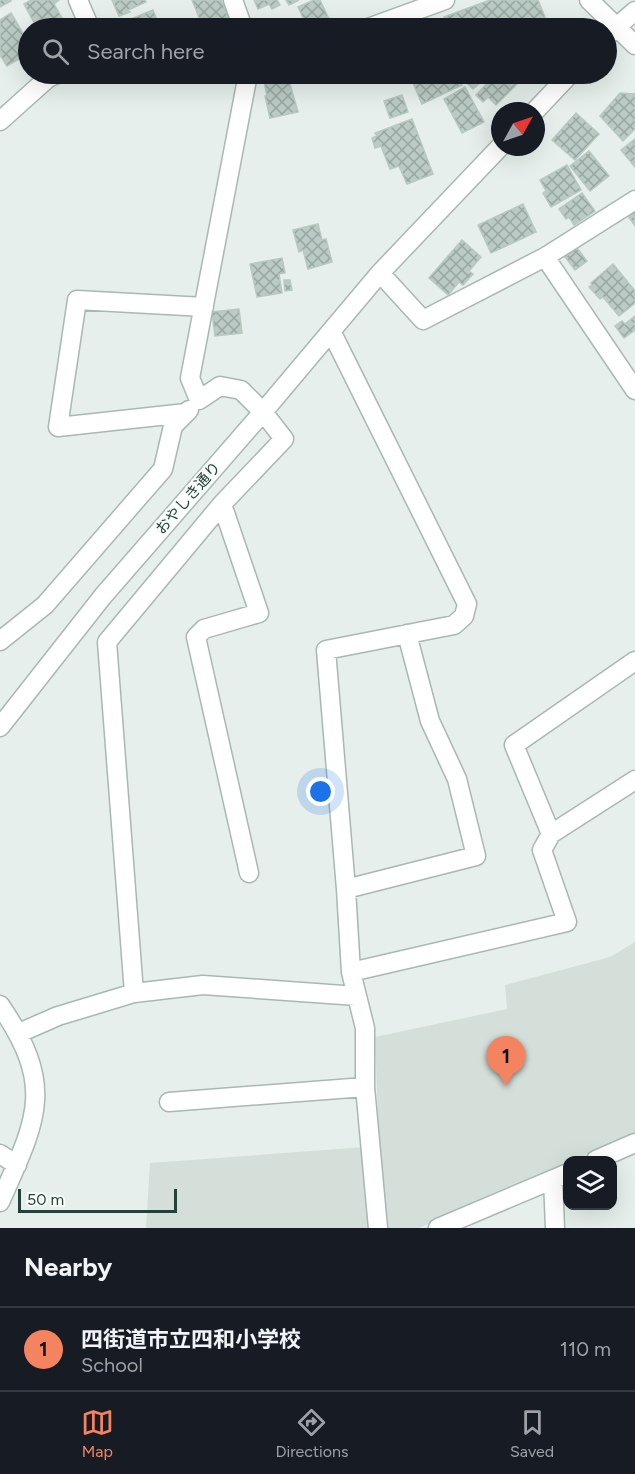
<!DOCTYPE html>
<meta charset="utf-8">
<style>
body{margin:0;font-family:Figtree,"Noto Sans JP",sans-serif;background:#242831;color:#f1f3f6}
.controls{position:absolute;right:18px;bottom:18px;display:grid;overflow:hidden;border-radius:12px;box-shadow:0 6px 24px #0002}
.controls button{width:54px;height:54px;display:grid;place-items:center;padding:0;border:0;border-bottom:2px solid #363941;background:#171b24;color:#f1f3f6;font:30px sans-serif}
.compass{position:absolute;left:491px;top:102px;width:54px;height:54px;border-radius:50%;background:#171b24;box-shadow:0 6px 24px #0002;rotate:50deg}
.scale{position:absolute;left:18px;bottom:15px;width:159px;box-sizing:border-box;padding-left:6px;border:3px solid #24423a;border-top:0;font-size:16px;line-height:21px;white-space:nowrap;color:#24423a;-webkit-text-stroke:4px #f7fbf9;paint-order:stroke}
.you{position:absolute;left:321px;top:792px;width:21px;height:21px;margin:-15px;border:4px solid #fff;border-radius:50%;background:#1a73e8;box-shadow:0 0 0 9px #1a73e833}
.badge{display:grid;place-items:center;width:39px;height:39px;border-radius:50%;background:#f4845f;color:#111;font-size:20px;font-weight:700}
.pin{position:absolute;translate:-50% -50px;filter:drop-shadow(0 2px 3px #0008)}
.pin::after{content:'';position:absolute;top:32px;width:21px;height:18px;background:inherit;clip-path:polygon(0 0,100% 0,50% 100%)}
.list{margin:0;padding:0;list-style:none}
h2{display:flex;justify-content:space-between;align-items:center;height:78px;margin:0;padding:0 24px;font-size:26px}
h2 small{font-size:20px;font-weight:400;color:#9ea1a6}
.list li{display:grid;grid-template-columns:39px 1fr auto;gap:18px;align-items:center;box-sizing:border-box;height:84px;padding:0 24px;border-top:2px solid #363941}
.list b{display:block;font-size:22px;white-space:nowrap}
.list p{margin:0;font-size:20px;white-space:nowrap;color:#9ea1a6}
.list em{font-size:20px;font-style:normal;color:#9ea1a6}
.icon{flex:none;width:33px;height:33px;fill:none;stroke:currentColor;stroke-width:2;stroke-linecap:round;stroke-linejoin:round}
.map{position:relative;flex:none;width:635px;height:1228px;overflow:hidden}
.search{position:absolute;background:#171b24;box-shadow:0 6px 24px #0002;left:18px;right:18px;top:18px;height:66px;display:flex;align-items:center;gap:15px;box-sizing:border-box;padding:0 21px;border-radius:33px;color:#9ea1a6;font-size:22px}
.sheet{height:162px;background:#171b24}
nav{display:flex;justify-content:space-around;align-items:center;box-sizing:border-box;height:84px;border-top:2px solid #363941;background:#171b24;font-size:16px;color:#9ea1a6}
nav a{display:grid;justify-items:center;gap:3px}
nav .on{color:#f4845f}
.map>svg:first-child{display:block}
.built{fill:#d4dfda}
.building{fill:url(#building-cross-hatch);stroke:#b8c9c2;stroke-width:1.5}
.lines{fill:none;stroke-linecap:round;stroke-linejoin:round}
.minor-casing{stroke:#a8b8b2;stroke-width:21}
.minor{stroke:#fff;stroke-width:18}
.labels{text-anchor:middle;stroke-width:4.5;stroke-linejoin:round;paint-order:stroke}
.street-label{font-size:15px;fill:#24423a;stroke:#f7fbf9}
</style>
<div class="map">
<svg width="635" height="1228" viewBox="0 0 635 1228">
<defs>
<pattern id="building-cross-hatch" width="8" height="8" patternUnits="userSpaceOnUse" patternTransform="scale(1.5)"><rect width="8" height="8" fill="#bbcac4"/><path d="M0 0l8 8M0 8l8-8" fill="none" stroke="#98a6a0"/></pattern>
</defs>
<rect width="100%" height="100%" fill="#e6efeb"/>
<path class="built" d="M635,942V1134L574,1160H568L567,1163L419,1228H146L150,1163L379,1146L375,1037L507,1009L505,985L610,957Z"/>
<path class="building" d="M0,0H11V1L0,7Z
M31,0H59L54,4L67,27L63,28H37L24,4Z
M112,0H145L146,2L128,10L130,12L119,16Z
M192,0H221L231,24L219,28H210L208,25L203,27Z
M254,0H277L280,5L272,9L269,4L258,9Z
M286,0H299L289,5Z
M314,0H320L329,19L308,28L298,7Z
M490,0H538L545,17L534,28H449L444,17Z
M153,10L160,28H115L114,26Z
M11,13L28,42V45L25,47L28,54L7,66L0,55V20Z
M266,74H287L298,112L270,118L265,96H267L264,81L267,80Z
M416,74H456L462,85L422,104L410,76Z
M480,74H490L473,89L468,84Z
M496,74H527L496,105L488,97L483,102L476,95Z
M465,87L484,122L462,133L444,99Z
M620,93L635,94V129L623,141L600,116Z
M402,95L408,112L390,118L384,101Z
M576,113L599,134L575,160L552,140Z
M412,119L433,174L407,184L399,166L390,169L381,146L375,148L372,138L377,136L375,133Z
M635,139V167L621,150Z
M589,151L609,176L590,191L570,166Z
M567,165L581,190L551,207L543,193L546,191L540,180Z
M582,193L595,211L574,225L569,217L566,219L559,209Z
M523,204L536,232L491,253L478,225Z
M635,210V226L628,216Z
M318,224L322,240L326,239L332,262L308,269L303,250L299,252L293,230Z
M462,240L481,257L469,271L473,274L463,285L459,282L448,295L429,278Z
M577,248L587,261L575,270L565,257Z
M282,258L285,273L279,274L282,293L257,297L250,264Z
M613,264L635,291V303L619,316L603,297L600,299L589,287L592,285L591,283Z
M284,280H290L292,290L285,291Z
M239,309L242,333L215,336L212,312Z
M635,316V330L624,338L615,326L622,321L625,324Z"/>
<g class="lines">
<defs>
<path id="minor" d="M78,0L90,28
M233,0L243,28
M589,0L635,45
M368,28L445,0
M606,36L635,11
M535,111L570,74
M0,121L48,78L57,74
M545,257L635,390
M380,273L423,320L545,257L635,200
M331,331L467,604L464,616L454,625L326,650L346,889L351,972L365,1028V1087L378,1228
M186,413L58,427L77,300L204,307
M222,504L259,613L204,629L196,637L249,873
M0,641L45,605L163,469L173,426L189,410
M0,727L103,596L263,412L380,273L500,147
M551,834L514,745L635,661
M346,889L476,856L457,779L430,721L407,634
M351,972L567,922L542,850L551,834L635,780
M134,993L107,642L222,504L284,439L263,412L241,390L220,386L199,400L190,378L248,74
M0,1005C56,1087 37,1119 0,1202
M19,1033L58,1016L134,993L203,985L357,996
M169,1102L365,1087
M0,1154L17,1165
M596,1160L635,1143
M553,1180L555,1228
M438,1228L568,1173"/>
</defs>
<use href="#minor" class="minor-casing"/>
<use href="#minor" class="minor"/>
</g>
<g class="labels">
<g class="street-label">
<text transform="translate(188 498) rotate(-49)" y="5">おやしき通り</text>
</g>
</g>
</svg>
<div class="controls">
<button><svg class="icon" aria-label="layers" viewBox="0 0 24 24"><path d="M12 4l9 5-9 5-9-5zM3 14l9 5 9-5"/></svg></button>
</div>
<svg class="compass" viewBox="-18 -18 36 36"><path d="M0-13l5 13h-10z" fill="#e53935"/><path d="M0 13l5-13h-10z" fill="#9ea1a6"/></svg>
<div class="scale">50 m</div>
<div class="you"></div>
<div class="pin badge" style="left:506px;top:1086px">1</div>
<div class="search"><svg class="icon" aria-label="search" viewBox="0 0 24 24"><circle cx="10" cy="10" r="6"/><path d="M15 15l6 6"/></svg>Search here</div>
</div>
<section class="sheet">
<h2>Nearby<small></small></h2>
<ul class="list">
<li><span class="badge">1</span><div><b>四街道市立四和小学校</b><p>School</p></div><em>110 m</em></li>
</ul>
</section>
<nav>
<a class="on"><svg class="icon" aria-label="map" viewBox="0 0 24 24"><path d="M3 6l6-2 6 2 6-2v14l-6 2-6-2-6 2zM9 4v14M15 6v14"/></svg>Map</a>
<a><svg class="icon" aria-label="directions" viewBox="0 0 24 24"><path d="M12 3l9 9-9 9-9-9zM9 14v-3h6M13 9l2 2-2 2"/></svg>Directions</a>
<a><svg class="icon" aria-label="saved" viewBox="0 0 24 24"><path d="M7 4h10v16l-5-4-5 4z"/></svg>Saved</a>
</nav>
